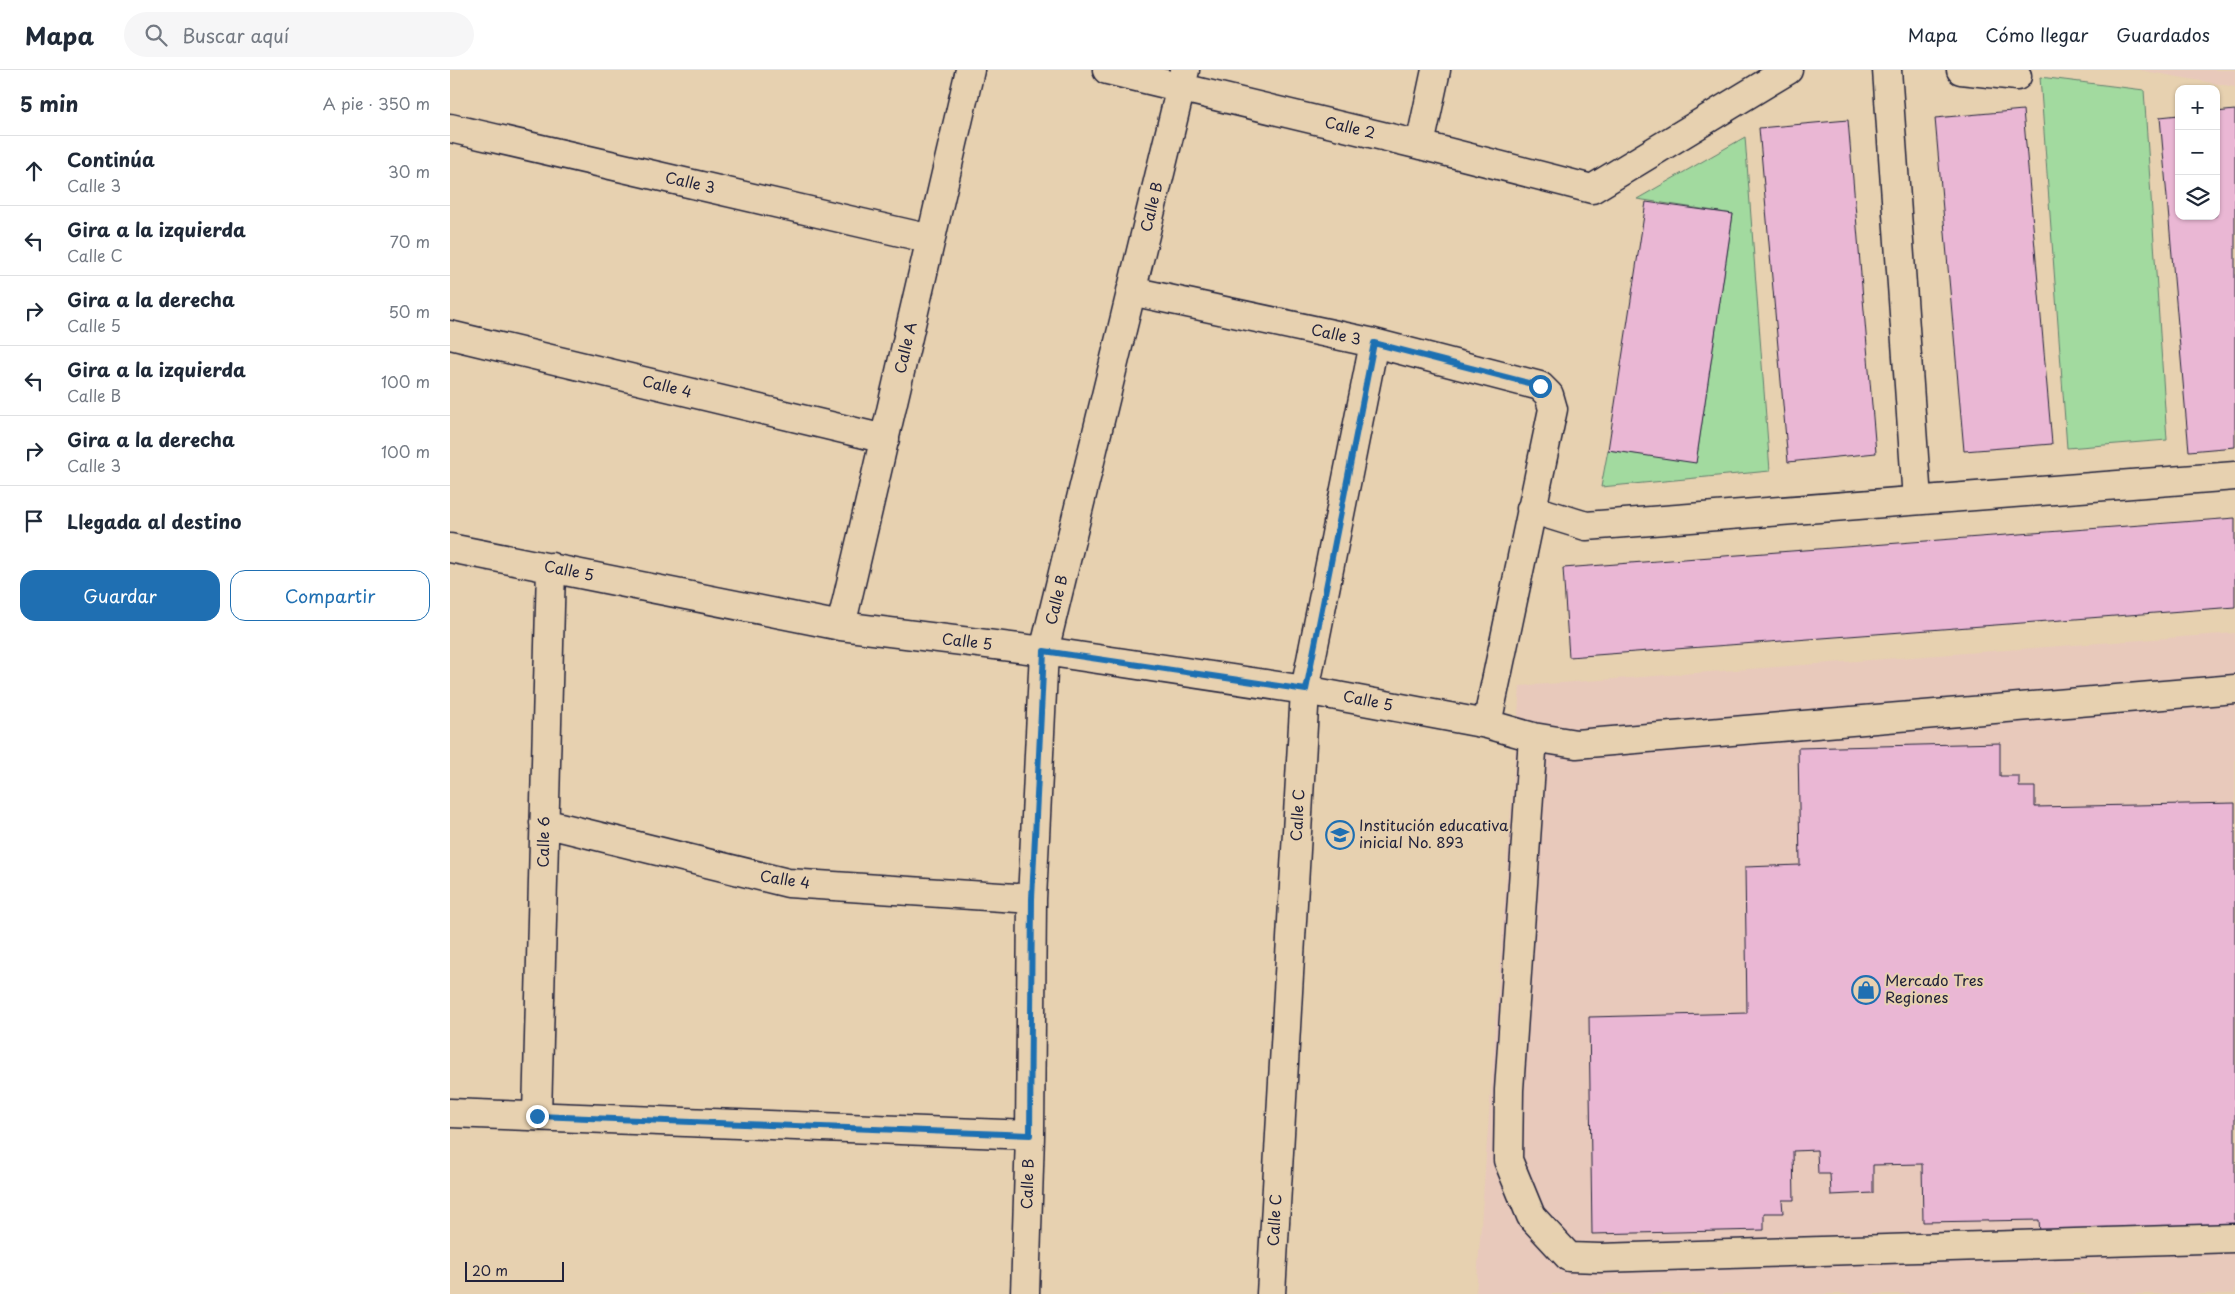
<!DOCTYPE html>
<html lang="es">
<meta charset="utf-8">
<style>
body{margin:0;font-family:"Playpen Sans",sans-serif;background:#f6f6f7;color:#1f2937}
.controls{position:absolute;right:15px;top:15px;display:grid;overflow:hidden;border-radius:10px;box-shadow:0 1px 4px #0004}
.controls button{width:45px;height:45px;display:grid;place-items:center;padding:0;border:0;border-bottom:1px solid #e0e1e3;background:#fff;color:#1f2937;font:25px sans-serif}
.scale{position:absolute;left:15px;bottom:12px;width:99px;box-sizing:border-box;padding-left:5px;border:2px solid #22223b;border-top:0;font-size:14px;line-height:18px;white-space:nowrap;color:#22223b;-webkit-text-stroke:4px #e7d1b0;paint-order:stroke}
.stop{position:absolute;width:15px;height:15px;margin:-11px;border:4px solid #1f6fb2;border-radius:50%;background:#fff}
.stop.end{background:#1f6fb2;border-color:#fff;box-shadow:0 1px 5px #0008}
.list{margin:0;padding:0;list-style:none}
h2{display:flex;justify-content:space-between;align-items:center;height:65px;margin:0;padding:0 20px;font-size:21px}
h2 small{font-size:16px;font-weight:400;color:#747a83}
.list li{display:grid;grid-template-columns:32px 1fr auto;gap:15px;align-items:center;box-sizing:border-box;height:70px;padding:0 20px;border-top:1px solid #e0e1e3}
.list b{display:block;font-size:19px;white-space:nowrap}
.list p{margin:0;font-size:16px;white-space:nowrap;color:#747a83}
.list em{font-size:16px;font-style:normal;color:#747a83}
.actions{display:flex;gap:10px;padding:15px 20px}
.actions a{flex:1;padding:11px 0;border:1px solid #1f6fb2;border-radius:15px;text-align:center;font-size:18px;color:#1f6fb2}
.actions .main{background:#1f6fb2;color:#fff}
.icon{flex:none;width:28px;height:28px;fill:none;stroke:currentColor;stroke-width:2;stroke-linecap:round;stroke-linejoin:round}
.map{position:relative;flex:none;width:1785px;height:1224px;overflow:hidden}
header{display:flex;align-items:center;gap:30px;box-sizing:border-box;height:70px;padding:0 25px;background:#fff;border-bottom:1px solid #e0e1e3}
header strong{font-size:24px}
nav{display:flex;gap:28px;margin-inline-start:auto;font-size:18px}
.search{width:350px;height:45px;background:#f6f6f7;display:flex;align-items:center;gap:12px;box-sizing:border-box;padding:0 18px;border-radius:28px;color:#747a83;font-size:19px}
main{display:flex}
aside{flex:1;background:#fff}
.map>svg:first-child{display:block}
.built{fill:#e8c9bb}
.green{fill:#a2da9f;stroke:#627e6d}
.building{fill:#eab7d4;stroke:#22223b}
.lines{fill:none;stroke-linecap:round;stroke-linejoin:round}
.minor-casing{stroke:#22223b;stroke-width:31}
.minor{stroke:#e7d1b0;stroke-width:28}
.route{stroke:#1f6fb2;stroke-width:6}
.labels{text-anchor:middle;stroke-width:4;stroke-linejoin:round;paint-order:stroke}
.street-label{font-size:15px;fill:#22223b;stroke:#e7d1b0}
.poi-label{font-size:15px;fill:#22223b;stroke:#e7d1b0;text-anchor:start}
</style>
<header>
<strong>Mapa</strong>
<div class="search"><svg class="icon" aria-label="search" viewBox="0 0 24 24"><circle cx="10" cy="10" r="6"/><path d="M15 15l6 6"/></svg>Buscar aquí</div>
<nav><a>Mapa</a><a>Cómo llegar</a><a>Guardados</a></nav>
</header>
<main>
<aside>
<h2>5 min<small>A pie · 350 m</small></h2>
<ul class="list">
<li><svg class="icon" aria-label="ahead" viewBox="0 0 24 24"><path d="M12 20V5M6 11l6-6 6 6"/></svg><div><b>Continúa</b><p>Calle 3</p></div><em>30 m</em></li>
<li><svg class="icon" aria-label="left" viewBox="0 0 24 24"><path d="M17 20v-9H6M10 6l-5 5 5 5"/></svg><div><b>Gira a la izquierda</b><p>Calle C</p></div><em>70 m</em></li>
<li><svg class="icon" aria-label="right" viewBox="0 0 24 24"><path d="M7 20v-9h11M14 6l5 5-5 5"/></svg><div><b>Gira a la derecha</b><p>Calle 5</p></div><em>50 m</em></li>
<li><svg class="icon" aria-label="left" viewBox="0 0 24 24"><path d="M17 20v-9H6M10 6l-5 5 5 5"/></svg><div><b>Gira a la izquierda</b><p>Calle B</p></div><em>100 m</em></li>
<li><svg class="icon" aria-label="right" viewBox="0 0 24 24"><path d="M7 20v-9h11M14 6l5 5-5 5"/></svg><div><b>Gira a la derecha</b><p>Calle 3</p></div><em>100 m</em></li>
<li><svg class="icon" aria-label="arrive" viewBox="0 0 24 24"><path d="M6 21V4h12l-3 4 3 4H6"/></svg><div><b>Llegada al destino</b></div></li>
</ul>
<div class="actions"><a class="main">Guardar</a><a>Compartir</a></div>
</aside>
<div class="map">
<svg width="1785" height="1224" viewBox="0 0 1785 1224">
<rect width="100%" height="100%" fill="#e7d1b0"/>
<filter id="ink" filterUnits="userSpaceOnUse"><feTurbulence type="fractalNoise" baseFrequency=".02" numOctaves="2"/><feDisplacementMap in="SourceGraphic" scale="10" xChannelSelector="R" yChannelSelector="G"/><feConvolveMatrix kernelMatrix="1 2 1 2 8 2 1 2 1" color-interpolation-filters="sRGB"/></filter>
<g filter="url(#ink)">
<path class="built" d="M1689,0H1785V17Z
M1785,563V1224H1026L1070,616Z"/>
<path class="green" d="M1590,7L1694,20L1717,370L1617,378Z
M1295,67L1320,401L1151,417L1158,380L1246,392L1283,144L1187,129Z"/>
<path class="building" d="M1573,40L1602,374L1514,381L1485,48Z
M1785,40V377L1739,381L1710,47L1729,45V146H1766V42Z
M1398,50L1426,383L1338,392L1309,58Z
M1196,132L1283,144L1246,393L1158,380Z
M1785,448V537L1119,587L1113,498Z
M1550,673V706H1569V717H1585V737L1785,733V1159L1590,1163L1589,1150L1473,1152L1472,1094L1423,1095V1123L1381,1125L1380,1104H1368L1367,1080L1343,1081L1344,1130H1332L1333,1143H1314V1160L1142,1164L1139,947L1297,943L1295,797L1350,795L1348,678Z"/>
<g class="lines">
<defs>
<path id="minor" d="M657,0L970,75L1142,119L1338,0
M1437,0L1467,430
M1511,0L1567,6
M0,58L481,169
M970,75L986,0
M681,221L924,273L1090,316L1099,325L1103,339L1037,654
M0,265L435,369
M1081,439L1136,456L1785,406
M0,478L391,556L594,581L855,620L1037,654L1083,667L1126,674L1785,619
M391,556L520,0
M1083,667L1059,1020L1058,1090L1081,1146L1119,1187L1150,1188L1785,1168
M94,753L338,813L582,829
M0,1043L580,1065
M87,1046L101,497
M575,1224L580,1065L582,829L594,581L735,0
M821,1224L855,620L924,273"/>
</defs>
<use href="#minor" class="minor-casing"/>
<use href="#minor" class="minor"/>
</g>
</g>
<g class="lines" filter="url(#ink)">
<path class="route" d="M87,1046L580,1065L582,829L594,581L856,620L924,273L1090,316"/>
</g>
<defs>
<symbol id="school-ring" viewBox="-11 -11 22 22"><circle r="9.5" fill="#e7d1b0" stroke="#1f6fb2" stroke-width="1.5"/><path d="M0-5L7-2L0 1L-7-2ZM-4 1L0 2.5L4 1V4Q0 6-4 4Z" fill="#1f6fb2"/></symbol>
<symbol id="shop-ring" viewBox="-11 -11 22 22"><circle r="9.5" fill="#e7d1b0" stroke="#1f6fb2" stroke-width="1.5"/><path d="M-5-2.5h2.3a2.7 3.5 0 0 1 5.4 0H5L5.5 6h-11ZM-1.5-2.5h3a1.5 2.3 0 0 0-3 0Z" fill="#1f6fb2"/></symbol>
</defs>
<g fill-rule="evenodd">
<use href="#school-ring" x="874" y="749" width="32" height="32"/>
<use href="#shop-ring" x="1400" y="904" width="32" height="32"/>
</g>
<g class="labels">
<g class="street-label">
<text transform="translate(900 58) rotate(13)" y="5">Calle 2</text>
<text transform="translate(240 113) rotate(13)" y="5">Calle 3</text>
<text transform="translate(702 137) rotate(-76)" y="5">Calle B</text>
<text transform="translate(886 265) rotate(12)" y="5">Calle 3</text>
<text transform="translate(456 278) rotate(-77)" y="5">Calle A</text>
<text transform="translate(217 317) rotate(14)" y="5">Calle 4</text>
<text transform="translate(119 501) rotate(11)" y="5">Calle 5</text>
<text transform="translate(607 530) rotate(-76)" y="5">Calle B</text>
<text transform="translate(517 572) rotate(7)" y="5">Calle 5</text>
<text transform="translate(918 631) rotate(11)" y="5">Calle 5</text>
<text transform="translate(848 745) rotate(-87)" y="5">Calle C</text>
<text transform="translate(94 772) rotate(-89)" y="5">Calle 6</text>
<text transform="translate(335 810) rotate(9)" y="5">Calle 4</text>
<text transform="translate(578 1114) rotate(-88)" y="5">Calle B</text>
<text transform="translate(825 1150) rotate(-87)" y="5">Calle C</text>
</g>
<g class="poi-label">
<text x="909" y="761">Institución educativa<tspan x="909" dy="17">inicial No. 893</tspan></text>
<text x="1435" y="916">Mercado Tres<tspan x="1435" dy="17">Regiones</tspan></text>
</g>
</g>
</svg>
<div class="controls">
<button>+</button>
<button>−</button>
<button><svg class="icon" aria-label="layers" viewBox="0 0 24 24"><path d="M12 4l9 5-9 5-9-5zM3 14l9 5 9-5"/></svg></button>
</div>
<div class="scale">20 m</div>
<div class="stop" style="left:1090px;top:316px"></div>
<div class="stop end" style="left:87px;top:1046px"></div>
</div>
</main>
